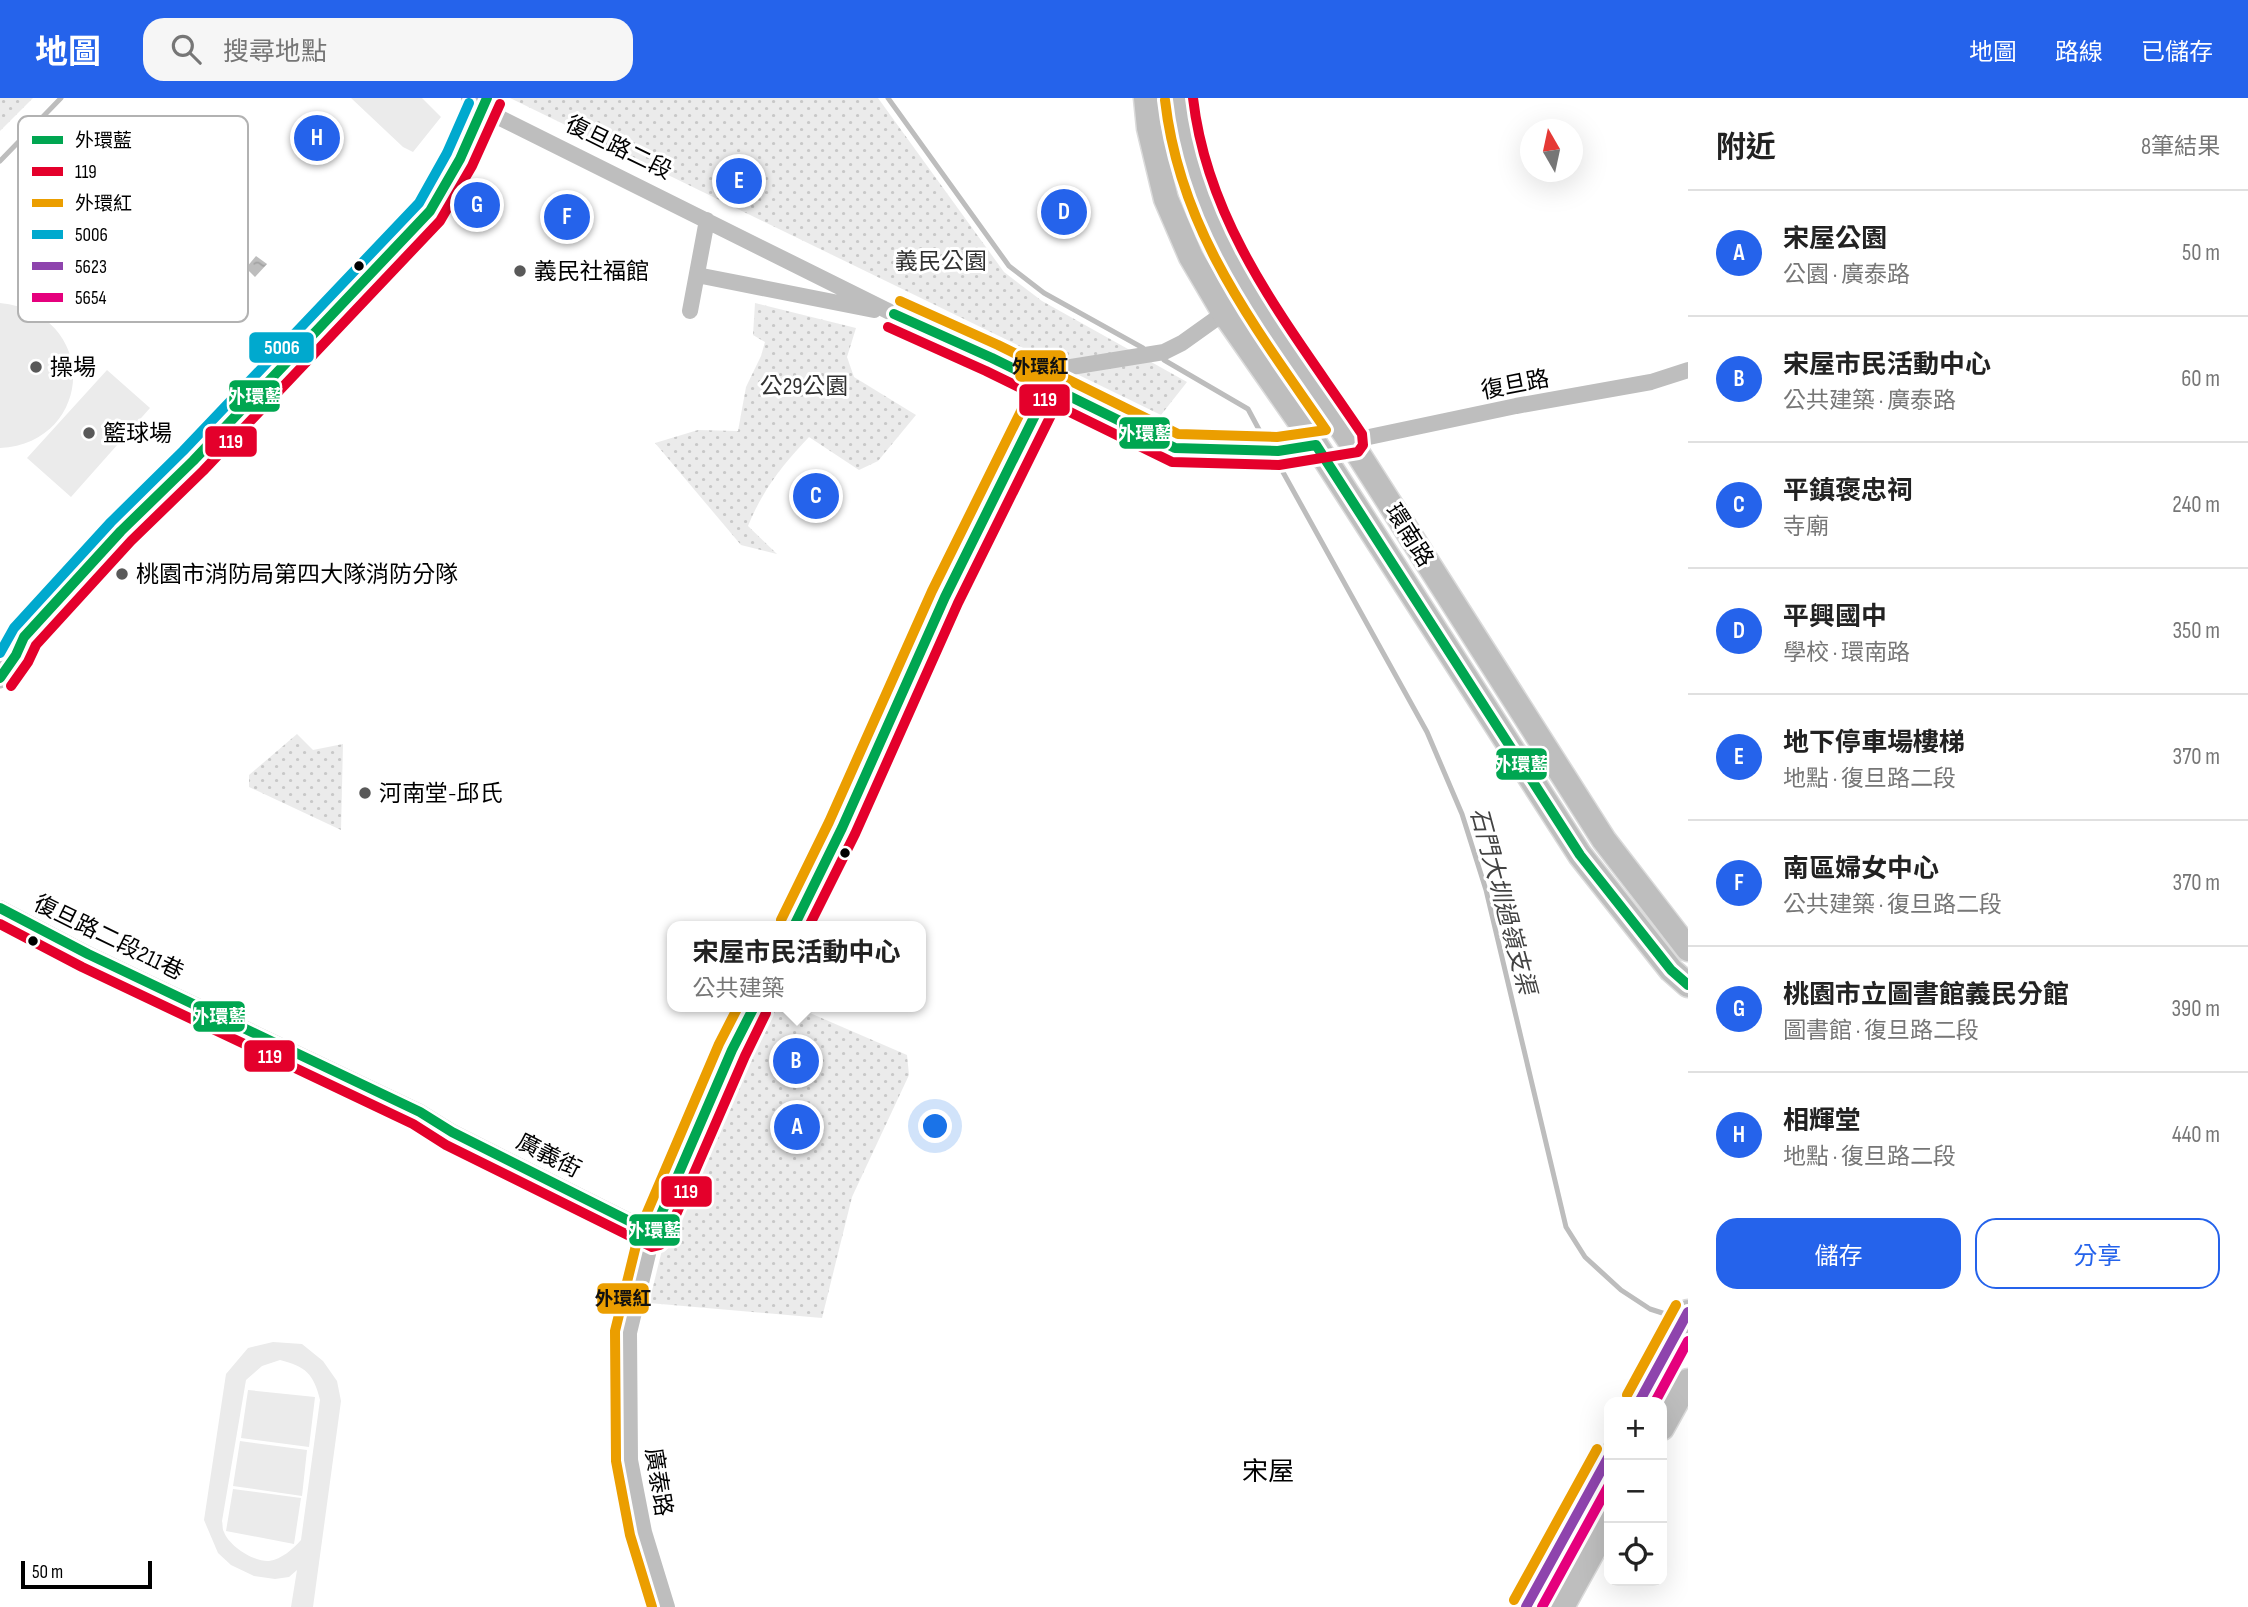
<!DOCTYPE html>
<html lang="zh-TW">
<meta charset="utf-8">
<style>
body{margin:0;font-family:"Sofia Sans Condensed","Noto Sans TC",sans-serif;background:#f6f6f6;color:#222}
.controls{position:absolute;right:21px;bottom:21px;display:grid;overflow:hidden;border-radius:14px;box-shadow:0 7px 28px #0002}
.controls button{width:63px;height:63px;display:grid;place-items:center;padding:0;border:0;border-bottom:2px solid #e0e0e0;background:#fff;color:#222;font:35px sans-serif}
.compass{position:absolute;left:1520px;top:21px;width:63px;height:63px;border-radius:50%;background:#fff;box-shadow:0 7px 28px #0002;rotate:351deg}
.scale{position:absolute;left:21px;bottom:18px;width:131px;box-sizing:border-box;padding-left:7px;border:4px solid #000;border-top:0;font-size:19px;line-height:24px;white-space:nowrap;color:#000;-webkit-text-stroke:5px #fff;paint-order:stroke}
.you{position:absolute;left:936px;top:1029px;width:24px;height:24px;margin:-18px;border:5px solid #fff;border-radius:50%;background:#1a73e8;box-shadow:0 0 0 10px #1a73e833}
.badge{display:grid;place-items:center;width:46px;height:46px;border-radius:50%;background:#2563eb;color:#fff;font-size:23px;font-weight:700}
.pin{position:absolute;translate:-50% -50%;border:4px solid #fff;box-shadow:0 2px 7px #0006}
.popup{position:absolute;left:667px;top:823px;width:259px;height:91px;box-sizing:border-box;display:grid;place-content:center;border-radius:14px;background:#fff;filter:drop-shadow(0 2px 5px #0005);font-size:23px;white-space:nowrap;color:#767676}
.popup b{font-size:26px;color:#222}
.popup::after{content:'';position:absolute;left:50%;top:100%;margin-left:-14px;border:14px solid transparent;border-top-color:#fff}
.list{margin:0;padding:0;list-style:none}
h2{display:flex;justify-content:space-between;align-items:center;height:91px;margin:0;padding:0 28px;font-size:30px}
h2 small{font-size:23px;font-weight:400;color:#767676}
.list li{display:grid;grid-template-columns:46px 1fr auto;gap:21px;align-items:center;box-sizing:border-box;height:126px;padding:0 28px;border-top:2px solid #e0e0e0}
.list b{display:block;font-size:26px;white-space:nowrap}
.list p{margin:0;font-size:23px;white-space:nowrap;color:#767676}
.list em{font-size:23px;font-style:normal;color:#767676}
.actions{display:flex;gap:14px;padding:21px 28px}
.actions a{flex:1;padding:16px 0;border:2px solid #2563eb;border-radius:21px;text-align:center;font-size:24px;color:#2563eb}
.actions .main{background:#2563eb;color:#fff}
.icon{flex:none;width:38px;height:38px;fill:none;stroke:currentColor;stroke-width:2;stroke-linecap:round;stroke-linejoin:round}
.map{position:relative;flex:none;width:1688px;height:1509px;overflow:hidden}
header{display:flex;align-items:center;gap:42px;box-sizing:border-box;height:98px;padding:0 35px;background:#2563eb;color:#fff}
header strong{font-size:33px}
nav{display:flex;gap:38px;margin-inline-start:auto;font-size:24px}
.search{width:490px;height:63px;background:#f6f6f6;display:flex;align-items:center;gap:18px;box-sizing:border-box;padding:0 24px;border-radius:21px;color:#767676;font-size:26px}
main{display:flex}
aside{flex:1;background:#fff}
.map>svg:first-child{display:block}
.grass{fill:url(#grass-dots)}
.forest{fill:url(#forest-firs)}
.garden{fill:#ebebeb;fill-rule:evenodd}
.water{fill:url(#water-ripples)}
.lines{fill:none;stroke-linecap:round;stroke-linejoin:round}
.stream{stroke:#bdbdbd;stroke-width:5}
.primary-casing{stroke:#dbdbdb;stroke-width:27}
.street{stroke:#bebebe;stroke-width:16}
.secondary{stroke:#c2c2c2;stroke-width:21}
.primary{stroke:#bebebe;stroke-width:24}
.bus-1-casing{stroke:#fff;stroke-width:16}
.bus-2-casing{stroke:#fff;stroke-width:16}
.bus-3-casing{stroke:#fff;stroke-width:16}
.bus-4-casing{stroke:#fff;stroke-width:16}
.bus-5-casing{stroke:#fff;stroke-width:16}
.bus-6-casing{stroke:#fff;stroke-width:16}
.bus-1{stroke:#00a651;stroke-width:10}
.bus-2{stroke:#e4002b;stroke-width:10}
.bus-3{stroke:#eb9e00;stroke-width:10}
.bus-4{stroke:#00a9ce;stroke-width:10}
.bus-5{stroke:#8e44ad;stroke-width:10}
.bus-6{stroke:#e5007d;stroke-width:10}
.bus-dot{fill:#000;stroke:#fff;stroke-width:2.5}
.poi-dot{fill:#595959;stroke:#fff;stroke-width:2.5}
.labels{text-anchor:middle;stroke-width:6;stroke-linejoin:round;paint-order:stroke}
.street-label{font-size:23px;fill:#000;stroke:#fff}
.park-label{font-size:23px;fill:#313131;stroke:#fff}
.poi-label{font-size:23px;fill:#000;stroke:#fff;text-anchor:start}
.water-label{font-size:24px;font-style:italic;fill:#424242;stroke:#fff}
.quarter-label{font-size:26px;fill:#000;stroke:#fff}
.key{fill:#fff;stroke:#b2b2b2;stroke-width:2}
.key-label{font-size:19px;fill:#000}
.line-badge{stroke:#fff;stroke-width:2.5}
.badge-label{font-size:19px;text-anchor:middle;font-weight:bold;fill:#fff}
.pale-badge-label{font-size:19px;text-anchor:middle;font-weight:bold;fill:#111}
</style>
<header>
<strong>地圖</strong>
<div class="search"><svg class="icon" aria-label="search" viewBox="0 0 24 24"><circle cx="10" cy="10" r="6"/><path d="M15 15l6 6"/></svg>搜尋地點</div>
<nav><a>地圖</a><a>路線</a><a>已儲存</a></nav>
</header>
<main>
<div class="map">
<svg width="1688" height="1509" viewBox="0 0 1688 1509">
<defs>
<pattern id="grass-dots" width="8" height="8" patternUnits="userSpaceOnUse" patternTransform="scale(1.75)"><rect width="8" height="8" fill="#ebebeb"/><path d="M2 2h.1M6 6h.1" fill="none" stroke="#c8c8c8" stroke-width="1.8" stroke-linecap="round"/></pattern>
<pattern id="forest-firs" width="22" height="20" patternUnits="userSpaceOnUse" patternTransform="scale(1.75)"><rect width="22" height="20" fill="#ebebeb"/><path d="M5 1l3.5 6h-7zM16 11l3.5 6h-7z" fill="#c8c8c8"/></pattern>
<pattern id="water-ripples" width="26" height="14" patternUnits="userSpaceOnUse" patternTransform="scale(1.75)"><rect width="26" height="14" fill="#bdbdbd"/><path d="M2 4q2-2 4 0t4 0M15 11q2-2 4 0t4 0" fill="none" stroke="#a1a1a1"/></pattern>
</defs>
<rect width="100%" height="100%" fill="#fff"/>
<path class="grass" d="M0,0H33L0,33Z
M510,0H878L1004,174L1042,203L1187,284L1161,317Z
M755,205L856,230L847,259L854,279L916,317L878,363L859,372L809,339C783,366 762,393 748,428L777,456L741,447L655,345L698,332L738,333L746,289L761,258L765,244L753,237Z
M297,636L313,652L343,646L341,732L249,689V677Z
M767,909H796L907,957L909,977L852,1099L822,1220L649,1205L662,1152L685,1081Z"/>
<path class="forest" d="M150,22L221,81L173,132L156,119L159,105L141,87L128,93L108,72Z
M85,91L109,114L104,122L123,139L132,132L149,146L115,181L52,126Z"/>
<path class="garden" d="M351,0H422L441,19L413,54L403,49Z
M0,205C101,216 94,345 0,350Z
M107,272L150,310L71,399L27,360Z
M273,1244L302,1246L323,1263L337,1283L341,1303L313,1509H291L297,1472L289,1479L275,1481L254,1478L231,1467L218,1455L204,1422L226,1276L248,1250ZM280,1262C305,1268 314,1276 320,1302L301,1442C293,1451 282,1461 269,1463C254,1464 229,1448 224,1434C222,1431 223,1427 222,1423L246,1282L262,1268Z
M248,1292L315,1299L309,1349L241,1340Z
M240,1343L307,1352L302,1398L233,1388Z
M233,1391L301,1400L294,1446L226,1433Z"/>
<path class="water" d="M138,107L146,114L132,126L120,113L125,108L130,113Z
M256,158L267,166L255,179L246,170Z"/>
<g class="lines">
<path class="stream" d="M888,0L1009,168L1044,195L1143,250
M0,63L61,0
M1164,262L1248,311L1263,339
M1279,367L1427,634L1462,716L1486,792L1566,1129L1585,1159L1621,1192L1650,1211L1678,1220"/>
<defs>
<path id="primary" d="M1146,0L1149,30L1166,101L1191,159L1224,215L1316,347L1580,757L1671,872L1688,887
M1179,0L1187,55L1202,100L1217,134L1259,208L1350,343L1604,742L1688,851
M1639,1304L1688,1214
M1662,1330L1688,1283
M1526,1509L1609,1358
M1562,1509L1609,1424"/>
</defs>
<use href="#primary" class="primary-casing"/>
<path class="street" d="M469,0L482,11L894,216L992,260L1175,350L1278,353L1316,347
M697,177L874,212
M690,213L707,122
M1350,343L1516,308L1651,284L1688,272
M0,810L88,856L420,1014L452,1034L653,1135
M794,828L842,730L945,499L1049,289L1071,269L1164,254L1182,245L1224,215
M667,1509L644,1434L630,1362L629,1235L653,1135L732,952L754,909"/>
<path class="secondary" d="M0,580L16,557L24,539L121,433L193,363L430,113L460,61L487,0"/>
<use href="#primary" class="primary"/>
<defs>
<path id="bus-1" d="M894,216L992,260L1175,350L1278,353L1316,347L1580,757L1671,872L1688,887
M0,580L16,557L24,539L121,433L193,363L430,113L460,61L487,0
M0,810L88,856L420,1014L452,1034L653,1135L732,952L754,909
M794,828L842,730L945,499L1049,289"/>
<path id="bus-2" d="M888,229L986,273L1172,364L1279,367L1358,354L1363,347L1362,336C1291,230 1208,131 1193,0
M11,588L28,564L36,547L131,443L203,373L440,123L472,68L500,6
M0,826L82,869L413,1026L446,1047L652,1149L660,1147L665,1142L745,958L766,915
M809,828L855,736L958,505L1062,295"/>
<path id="bus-3" d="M900,203L998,247L1178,336L1277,339L1326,332C1253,226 1180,133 1165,2
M781,822L829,724L932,493L1036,283
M1627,1297L1676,1207
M1514,1502L1597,1351
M652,1509L630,1437L616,1363L615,1233L640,1131L719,946L738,909"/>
<path id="bus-4" d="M0,555L14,530L111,424L183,353L419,105L447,55L469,5"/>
<path id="bus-5" d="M1639,1304L1688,1214
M1526,1509L1609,1358"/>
<path id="bus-6" d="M1655,1304L1688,1243
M1542,1509L1609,1387"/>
</defs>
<use href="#bus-1" class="bus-1-casing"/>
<use href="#bus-2" class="bus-2-casing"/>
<use href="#bus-3" class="bus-3-casing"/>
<use href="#bus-4" class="bus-4-casing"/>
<use href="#bus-5" class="bus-5-casing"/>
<use href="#bus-6" class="bus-6-casing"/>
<use href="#bus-1" class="bus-1"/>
<use href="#bus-2" class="bus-2"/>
<use href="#bus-3" class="bus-3"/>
<use href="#bus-4" class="bus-4"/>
<use href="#bus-5" class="bus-5"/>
<use href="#bus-6" class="bus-6"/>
</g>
<g class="bus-dot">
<circle cx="359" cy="168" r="6"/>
<circle cx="845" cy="755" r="6"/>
<circle cx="33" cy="843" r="6"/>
</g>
<g class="poi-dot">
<circle cx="520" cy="173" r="7"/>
<circle cx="36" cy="269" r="7"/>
<circle cx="89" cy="335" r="7"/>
<circle cx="122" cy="476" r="7"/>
<circle cx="365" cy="695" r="7"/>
</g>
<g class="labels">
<g class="street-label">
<text transform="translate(619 49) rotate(26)" y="8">復旦路二段</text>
<text transform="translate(1515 286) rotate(-11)" y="8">復旦路</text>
<text transform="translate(1410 437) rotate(58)" y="8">環南路</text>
<text transform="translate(109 839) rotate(26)" y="8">復旦路二段211巷</text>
<text transform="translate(549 1057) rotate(27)" y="8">廣義街</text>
<text transform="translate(659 1384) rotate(81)" y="8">廣泰路</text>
</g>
<g class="park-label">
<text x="941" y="171">義民公園</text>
<text x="804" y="296">公29公園</text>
</g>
<g class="poi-label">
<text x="534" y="181">義民社福館</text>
<text x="50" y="277">操場</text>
<text x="103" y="343">籃球場</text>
<text x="136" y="484">桃園市消防局第四大隊消防分隊</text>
<text x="379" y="703">河南堂-邱氏</text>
</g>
<g class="water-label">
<text transform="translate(1503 803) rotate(75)" y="8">石門大圳過嶺支渠</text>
</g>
<g class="quarter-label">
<text x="1268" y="1382">宋屋</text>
</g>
</g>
<rect x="18" y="18" width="230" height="206" rx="10" class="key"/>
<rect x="32" y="38" width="31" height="8" fill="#00a651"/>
<rect x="32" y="69" width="31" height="9" fill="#e4002b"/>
<rect x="32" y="101" width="31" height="8" fill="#eb9e00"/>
<rect x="32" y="132" width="31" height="9" fill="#00a9ce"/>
<rect x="32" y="164" width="31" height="8" fill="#8e44ad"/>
<rect x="32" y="195" width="31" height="9" fill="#e5007d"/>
<g class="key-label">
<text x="75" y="49">外環藍</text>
<text x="75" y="80">119</text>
<text x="75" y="112">外環紅</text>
<text x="75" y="143">5006</text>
<text x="75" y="175">5623</text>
<text x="75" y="206">5654</text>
</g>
<g class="line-badge">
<rect x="248" y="233" width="67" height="33" rx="7" fill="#00a9ce"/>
<rect x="1014" y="251" width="53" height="34" rx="7" fill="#eb9e00"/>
<rect x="228" y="281" width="53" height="34" rx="7" fill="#00a651"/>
<rect x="1018" y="285" width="53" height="34" rx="7" fill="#e4002b"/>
<rect x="1118" y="318" width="53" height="34" rx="7" fill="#00a651"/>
<rect x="204" y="327" width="54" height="33" rx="7" fill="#e4002b"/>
<rect x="1495" y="649" width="53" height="34" rx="7" fill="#00a651"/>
<rect x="192" y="902" width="54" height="33" rx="7" fill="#00a651"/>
<rect x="243" y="941" width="53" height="34" rx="7" fill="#e4002b"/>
<rect x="660" y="1077" width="53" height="33" rx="7" fill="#e4002b"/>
<rect x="628" y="1115" width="53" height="34" rx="7" fill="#00a651"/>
<rect x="596" y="1184" width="54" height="33" rx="7" fill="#eb9e00"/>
</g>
<g class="badge-label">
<text x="282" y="256">5006</text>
<text x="255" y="305">外環藍</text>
<text x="1045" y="308">119</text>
<text x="1145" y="342">外環藍</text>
<text x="231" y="350">119</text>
<text x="1521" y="673">外環藍</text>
<text x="219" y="925">外環藍</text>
<text x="270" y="965">119</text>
<text x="686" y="1100">119</text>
<text x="654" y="1139">外環藍</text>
</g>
<g class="pale-badge-label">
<text x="1040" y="275">外環紅</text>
<text x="623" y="1207">外環紅</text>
</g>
</svg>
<div class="controls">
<button>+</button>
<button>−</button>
<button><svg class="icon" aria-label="locate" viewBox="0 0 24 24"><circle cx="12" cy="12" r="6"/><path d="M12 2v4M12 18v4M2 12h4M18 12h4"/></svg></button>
</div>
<svg class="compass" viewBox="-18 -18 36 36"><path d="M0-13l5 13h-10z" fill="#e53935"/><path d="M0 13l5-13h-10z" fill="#767676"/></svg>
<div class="scale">50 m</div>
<div class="you"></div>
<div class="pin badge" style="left:797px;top:1029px">A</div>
<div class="pin badge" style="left:796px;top:963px">B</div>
<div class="popup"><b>宋屋市民活動中心</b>公共建築</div>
<div class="pin badge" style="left:816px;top:398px">C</div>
<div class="pin badge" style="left:1064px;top:114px">D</div>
<div class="pin badge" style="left:739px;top:83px">E</div>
<div class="pin badge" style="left:567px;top:119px">F</div>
<div class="pin badge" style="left:477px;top:107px">G</div>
<div class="pin badge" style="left:317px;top:40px">H</div>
</div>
<aside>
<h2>附近<small>8筆結果</small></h2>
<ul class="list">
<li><span class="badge">A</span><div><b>宋屋公園</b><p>公園 · 廣泰路</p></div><em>50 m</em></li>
<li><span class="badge">B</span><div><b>宋屋市民活動中心</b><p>公共建築 · 廣泰路</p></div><em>60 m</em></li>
<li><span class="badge">C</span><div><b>平鎮褒忠祠</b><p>寺廟</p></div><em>240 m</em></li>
<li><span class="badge">D</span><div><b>平興國中</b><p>學校 · 環南路</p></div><em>350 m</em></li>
<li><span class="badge">E</span><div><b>地下停車場樓梯</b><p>地點 · 復旦路二段</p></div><em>370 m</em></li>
<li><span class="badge">F</span><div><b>南區婦女中心</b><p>公共建築 · 復旦路二段</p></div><em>370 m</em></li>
<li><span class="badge">G</span><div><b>桃園市立圖書館義民分館</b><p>圖書館 · 復旦路二段</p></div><em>390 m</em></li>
<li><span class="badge">H</span><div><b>相輝堂</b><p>地點 · 復旦路二段</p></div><em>440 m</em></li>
</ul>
<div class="actions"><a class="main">儲存</a><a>分享</a></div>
</aside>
</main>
